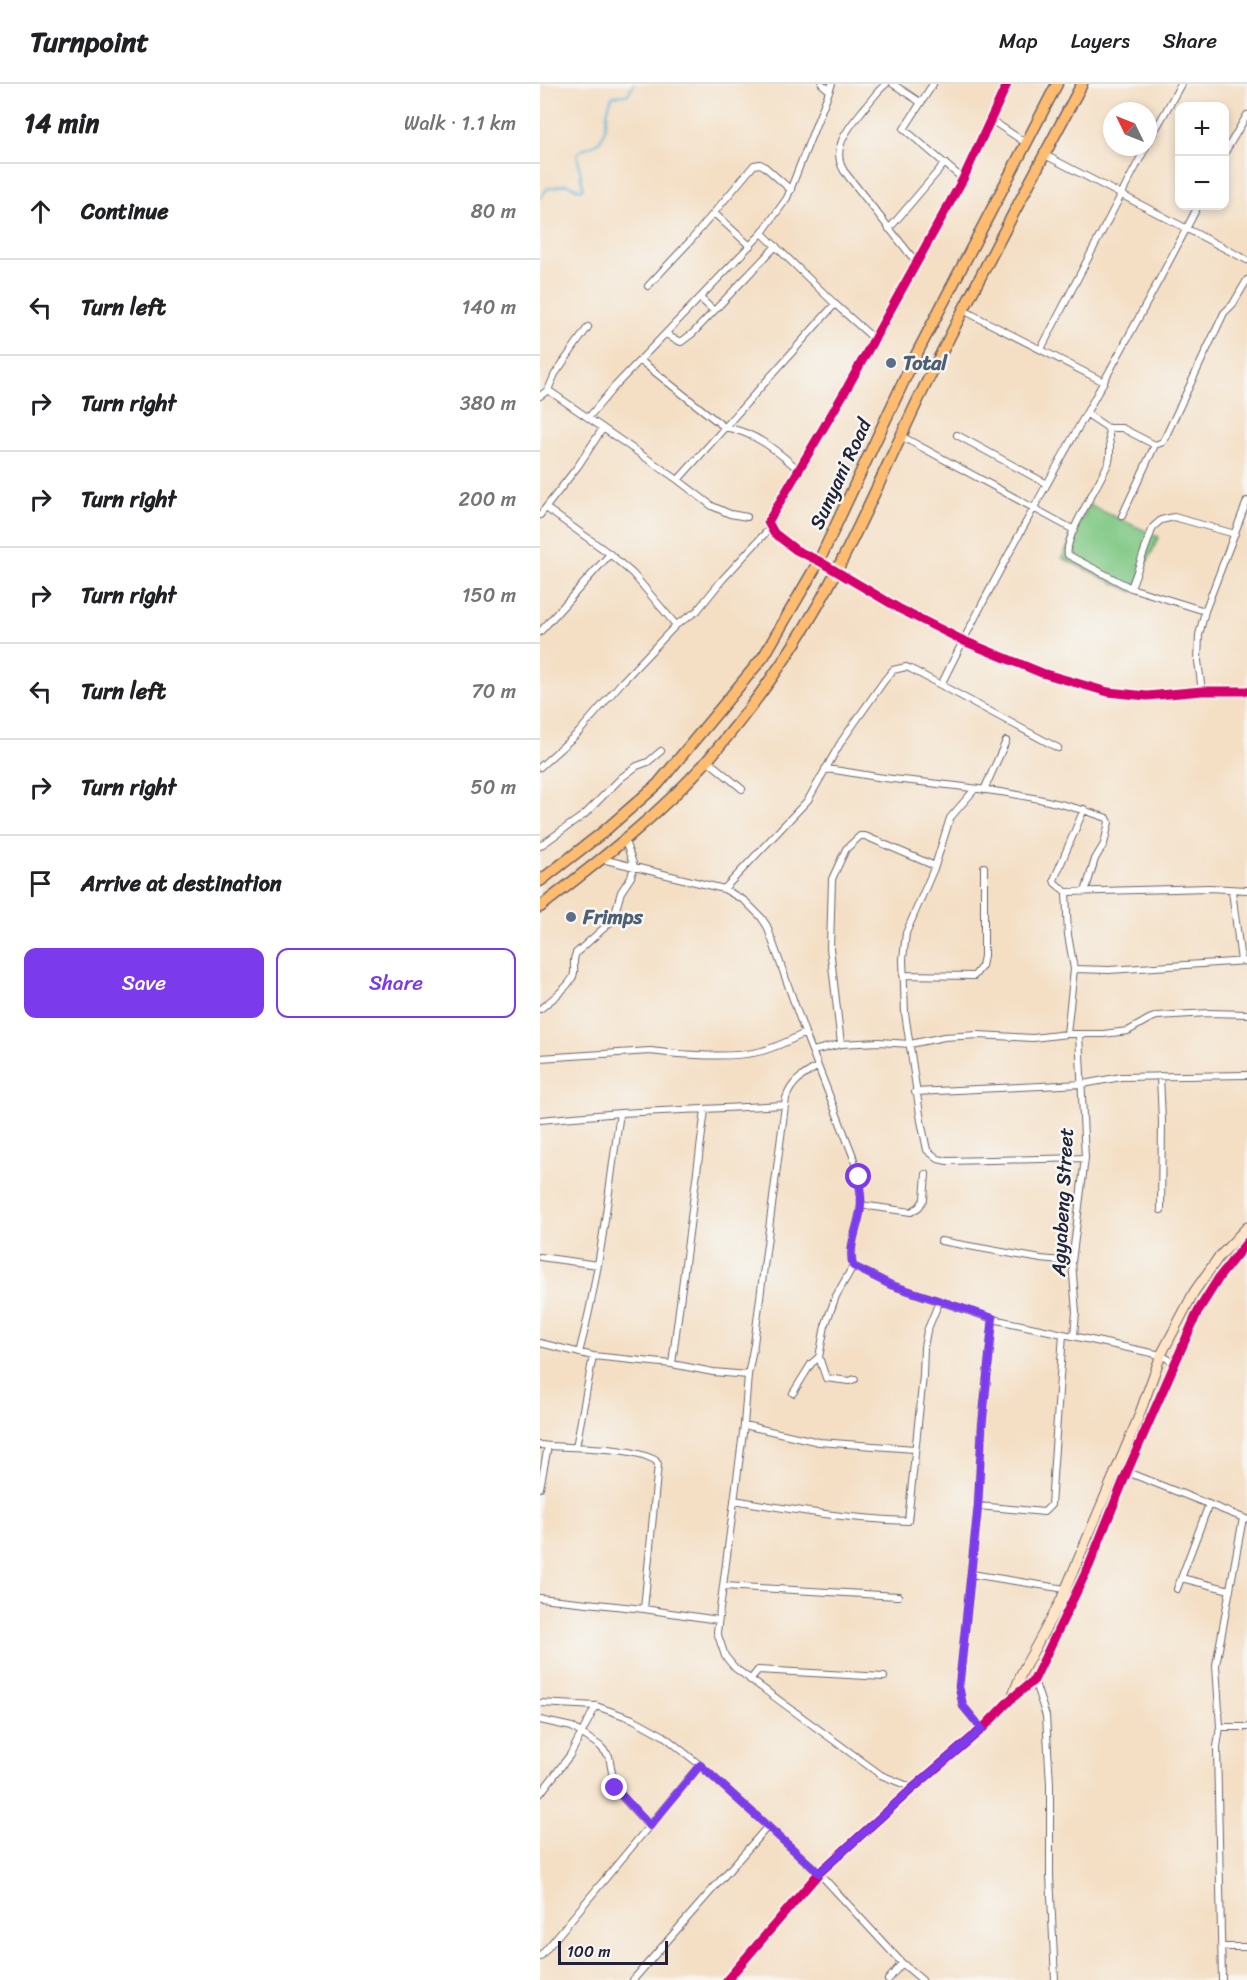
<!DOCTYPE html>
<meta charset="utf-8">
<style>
body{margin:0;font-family:Sriracha,sans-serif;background:#f6f6f6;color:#202124}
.controls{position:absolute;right:18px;top:18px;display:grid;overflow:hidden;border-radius:12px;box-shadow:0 3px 9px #0003}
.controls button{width:54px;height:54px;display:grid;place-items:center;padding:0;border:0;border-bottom:2px solid #e0e0e0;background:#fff;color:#202124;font:30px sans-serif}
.compass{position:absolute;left:563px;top:18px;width:54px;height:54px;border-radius:50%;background:#fff;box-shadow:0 3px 9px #0003;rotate:313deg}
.scale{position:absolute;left:18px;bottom:15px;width:110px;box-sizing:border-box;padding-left:6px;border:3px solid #22223b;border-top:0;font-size:16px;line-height:21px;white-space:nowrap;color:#22223b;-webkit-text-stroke:4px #f6f6f2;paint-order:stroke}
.stop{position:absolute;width:18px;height:18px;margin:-14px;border:4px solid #7c3aed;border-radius:50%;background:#fff}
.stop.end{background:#7c3aed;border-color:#fff;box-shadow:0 2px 6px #0008}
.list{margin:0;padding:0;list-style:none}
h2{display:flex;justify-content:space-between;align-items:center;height:78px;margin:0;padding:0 24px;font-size:26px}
h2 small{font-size:20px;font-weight:400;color:#757577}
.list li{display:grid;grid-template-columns:39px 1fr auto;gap:18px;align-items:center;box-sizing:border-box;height:96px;padding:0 24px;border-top:2px solid #e0e0e0}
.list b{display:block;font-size:22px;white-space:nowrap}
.list em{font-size:20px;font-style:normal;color:#757577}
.actions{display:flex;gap:12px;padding:18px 24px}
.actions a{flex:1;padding:14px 0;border:2px solid #7c3aed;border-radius:12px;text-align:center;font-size:21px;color:#7c3aed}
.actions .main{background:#7c3aed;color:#fff}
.icon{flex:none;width:33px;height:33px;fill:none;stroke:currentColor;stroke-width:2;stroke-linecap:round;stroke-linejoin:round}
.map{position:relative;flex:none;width:707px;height:1896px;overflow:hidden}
header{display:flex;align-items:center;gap:36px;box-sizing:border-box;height:84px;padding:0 30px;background:#fff;border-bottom:2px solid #e0e0e0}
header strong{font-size:28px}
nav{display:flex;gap:33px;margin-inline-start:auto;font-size:21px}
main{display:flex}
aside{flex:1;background:#fff}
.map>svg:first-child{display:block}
.green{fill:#7fc783;stroke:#50745f;stroke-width:1.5}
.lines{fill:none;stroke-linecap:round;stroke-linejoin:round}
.stream{stroke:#5cb4d9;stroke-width:2}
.street-casing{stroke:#6c646b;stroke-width:8}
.secondary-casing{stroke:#6c646b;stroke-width:11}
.primary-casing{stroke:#6c646b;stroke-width:13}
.street{stroke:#fff;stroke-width:6}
.secondary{stroke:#ffe4c6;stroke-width:9}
.primary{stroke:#febc70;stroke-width:10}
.cycleway-casing{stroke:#f6f6f2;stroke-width:13}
.cycleway{stroke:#d6006c;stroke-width:9}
.route{stroke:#7c3aed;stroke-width:8}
.service-dot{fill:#5c6f8a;stroke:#f6f6f2;stroke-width:2}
.labels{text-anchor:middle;stroke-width:5;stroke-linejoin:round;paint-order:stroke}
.service-label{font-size:20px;font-weight:bold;fill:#4e5e75;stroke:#f6f6f2;text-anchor:start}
.street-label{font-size:20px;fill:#22223b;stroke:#f6f6f2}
</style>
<header>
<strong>Turnpoint</strong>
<nav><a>Map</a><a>Layers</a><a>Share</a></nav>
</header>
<main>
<aside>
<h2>14 min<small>Walk · 1.1 km</small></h2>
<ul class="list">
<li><svg class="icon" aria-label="ahead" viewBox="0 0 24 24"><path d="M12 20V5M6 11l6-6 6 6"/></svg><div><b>Continue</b></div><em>80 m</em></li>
<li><svg class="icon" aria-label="left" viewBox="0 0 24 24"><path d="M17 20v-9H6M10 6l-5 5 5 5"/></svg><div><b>Turn left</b></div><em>140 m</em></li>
<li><svg class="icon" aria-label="right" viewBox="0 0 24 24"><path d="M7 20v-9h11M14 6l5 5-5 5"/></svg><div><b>Turn right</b></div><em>380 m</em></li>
<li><svg class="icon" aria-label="right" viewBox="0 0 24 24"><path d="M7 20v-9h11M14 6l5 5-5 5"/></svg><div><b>Turn right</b></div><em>200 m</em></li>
<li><svg class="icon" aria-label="right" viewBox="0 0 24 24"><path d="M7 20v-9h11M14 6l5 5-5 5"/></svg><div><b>Turn right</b></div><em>150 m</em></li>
<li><svg class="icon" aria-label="left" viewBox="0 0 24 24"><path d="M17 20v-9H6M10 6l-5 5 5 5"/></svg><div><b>Turn left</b></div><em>70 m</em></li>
<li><svg class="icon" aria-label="right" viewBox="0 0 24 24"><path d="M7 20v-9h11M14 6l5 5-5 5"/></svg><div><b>Turn right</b></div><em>50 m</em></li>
<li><svg class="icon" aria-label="arrive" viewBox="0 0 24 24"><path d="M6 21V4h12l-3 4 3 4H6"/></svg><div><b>Arrive at destination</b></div></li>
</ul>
<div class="actions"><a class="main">Save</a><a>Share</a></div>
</aside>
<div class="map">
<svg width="707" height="1896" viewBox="0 0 707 1896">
<rect width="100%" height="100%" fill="#f6f6f2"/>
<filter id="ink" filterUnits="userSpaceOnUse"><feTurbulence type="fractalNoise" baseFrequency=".0167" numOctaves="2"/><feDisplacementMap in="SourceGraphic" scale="12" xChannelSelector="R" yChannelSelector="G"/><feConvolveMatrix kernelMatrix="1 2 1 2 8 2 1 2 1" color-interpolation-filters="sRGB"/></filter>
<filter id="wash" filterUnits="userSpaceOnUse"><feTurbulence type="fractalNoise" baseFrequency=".008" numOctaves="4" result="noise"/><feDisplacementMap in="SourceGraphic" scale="24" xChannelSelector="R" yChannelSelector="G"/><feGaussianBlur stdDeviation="1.35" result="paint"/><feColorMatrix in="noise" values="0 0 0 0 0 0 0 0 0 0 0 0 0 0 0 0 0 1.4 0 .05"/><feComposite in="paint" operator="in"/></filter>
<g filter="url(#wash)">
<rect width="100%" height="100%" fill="#f4dfc5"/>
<path class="green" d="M549,421L619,453L593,508L522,474Z"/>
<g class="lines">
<path class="stream" d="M0,114L7,105L26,100L41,106L43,104L37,70C44,62 56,63 61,55C69,42 64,25 73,12L87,11L94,0"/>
</g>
</g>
<g filter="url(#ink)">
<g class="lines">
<defs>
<path id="street" d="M282,0L289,6
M346,0C339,5 333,14 327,21C312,40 289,62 304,87L376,178
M353,0L380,18
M393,0L364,45L423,95
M467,0L423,95L307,304L228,438L234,449L256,466L279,477L360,525L424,557L502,589L568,608L607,612L662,607H707
M451,36L486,59
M608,59L641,0
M684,70L707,31
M505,71L707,176
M174,129L210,162
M349,145L405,79
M222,149L295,220L333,254
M108,202L151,156L214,81L220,80L224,82L251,106
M160,214L174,227
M425,227L564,298
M126,249L132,254L141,258L153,249L236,162
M501,265L606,63
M101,277L184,343C215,348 236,366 259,386
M8,306L138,396L172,422L190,430L207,433
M0,312L8,306L15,290L48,243
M547,330L568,344C569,354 572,367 569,377C562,397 523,453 528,471L591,504L665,527
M49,333L75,302L222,149L247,114L292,0
M568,344H582L615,361L623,358L684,229L693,220L707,196
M417,351L507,400
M361,352L534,446
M138,396L295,220
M6,424L70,470L93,490L136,541
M0,431L38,382L63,344
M582,432L615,361
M591,504L613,443L621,436L634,433L695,450
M0,548L70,470
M401,601C481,438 576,283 658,122
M662,607L658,577L659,551L665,527L707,417
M167,676L202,705
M0,683L39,648L82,598L136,541L157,527L182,496L230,444
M285,685C308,687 330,693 353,695C425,703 498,709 567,734L569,738L564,760L555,775L545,808
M435,705L410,734L395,782L366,849L363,875L365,929L381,1037L387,1066L398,1075L407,1077L545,1074
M444,706L466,657
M544,725L514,796L515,799L526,808L669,804L707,806
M0,762L44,731L81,694L97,682L108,678L121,667
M62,775L184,805L205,817L221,833L227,842L265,949L313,1072C317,1087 321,1103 321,1120C320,1140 307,1161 313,1182L296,1212L285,1242L279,1273L271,1280L253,1309
M184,805L268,716L301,658L344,597L353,586L366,583L371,585L518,664
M692,807L701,877
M526,808L528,851L534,885L527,950
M534,885L569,886L707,877
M363,891L434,892L442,882L444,872V783
M0,925C9,918 33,900 34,889C35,881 32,877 36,869L73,836L81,808L91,793L94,782L85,757
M301,960L290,864L292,795L306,765L320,752H325L395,782
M273,967L301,960L339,958L370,960L404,953L438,951L493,954L527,950H563L588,947L609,935L617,932L669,929L707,930
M0,974L110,967C139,971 194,975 222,967C237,963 251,956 265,949
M277,983C263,991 252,997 246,1014L214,1260L208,1291L204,1341L177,1548L185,1572L195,1584L341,1691L373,1704
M620,992L622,1037L621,1126
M375,1008L543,1000L581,993L707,991
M0,1036L80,1029L245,1021
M321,1121L371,1128L379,1123L384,1115L386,1090
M401,1157L501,1175L532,1178
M0,1173L58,1181
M313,1182L351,1201L453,1235L621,1271L635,1279
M534,1252L536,1228L532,1178L545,1074L539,950
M0,1259L53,1272L132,1280L173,1288L208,1291
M39,1269C60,1191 68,1110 80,1029
M279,1273L286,1294L309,1297L315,1295
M132,1280L165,1026
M204,1341L279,1358L375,1365
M0,1361C32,1365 87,1361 115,1376L118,1380L104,1525
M36,1363L53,1272
M587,1388L706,1435
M0,1404L8,1362
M194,1416C252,1426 309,1435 368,1437L383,1292L384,1263L387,1247L399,1218
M438,1422L504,1428L511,1421L523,1250
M431,1490L525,1505
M641,1494L690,1506
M184,1502L358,1512
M637,1505L669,1420
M0,1514L104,1525L178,1536
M210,1596L218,1586L344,1593
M494,1596L506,1632L510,1700V1791L515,1896
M0,1619L56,1622L93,1635L124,1652L160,1681L279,1789L362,1879L382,1896
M0,1636L32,1643L60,1662L69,1672L75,1705L109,1742
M680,1643H707
M442,1645L423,1622L419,1603L438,1422L442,1342L453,1235
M0,1710L30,1671L56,1622
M682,1863H707
M0,1873L160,1681
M93,1896L228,1742
M348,1896L362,1879
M682,1896L677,1663L680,1643L676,1581L703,1434"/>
<path id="secondary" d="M472,1613L482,1588L521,1516L597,1337L621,1271L654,1208L678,1174L707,1143
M187,1896L279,1789L373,1704L442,1645L471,1615L494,1596L549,1482L587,1388L658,1227L680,1192L707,1158"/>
<path id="primary" d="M0,797L62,749L118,700L224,572L279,477L375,273L517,0
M0,823C58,778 117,733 166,678C216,620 261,556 296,488C325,432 351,373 378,316C430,210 486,105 542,0"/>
</defs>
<use href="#street" class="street-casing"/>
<use href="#secondary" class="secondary-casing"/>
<use href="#primary" class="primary-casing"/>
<use href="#street" class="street"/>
<use href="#secondary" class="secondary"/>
<use href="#primary" class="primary"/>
<defs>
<path id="cycleway" d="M467,0L423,95L307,304L228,438L234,449L256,466L279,477L360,525L424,557L502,589L568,608L607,612L662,607H707
M187,1896L279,1789L373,1704L442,1645L471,1615L494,1596L549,1482L587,1388L658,1227L680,1192L707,1158"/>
</defs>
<use href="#cycleway" class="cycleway-casing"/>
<use href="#cycleway" class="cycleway"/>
</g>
</g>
<g class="lines" filter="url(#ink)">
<path class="route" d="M75,1704L110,1742L160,1681L279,1789L373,1704L442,1645L423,1622L419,1603L438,1422L442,1342L453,1234L351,1201L313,1182C307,1161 320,1141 321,1121C322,1112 319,1102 319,1093"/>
</g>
<g class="service-dot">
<circle cx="351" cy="279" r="6"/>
<circle cx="31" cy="833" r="6"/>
</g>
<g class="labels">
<g class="service-label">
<text x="363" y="286">Total</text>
<text x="43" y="840">Frimps</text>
</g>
<g class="street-label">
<text transform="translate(300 390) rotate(-65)" y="7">Sunyani Road</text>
<text transform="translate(522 1118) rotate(-87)" y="7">Agyabeng Street</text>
</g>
</g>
</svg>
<div class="controls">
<button>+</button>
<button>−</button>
</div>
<svg class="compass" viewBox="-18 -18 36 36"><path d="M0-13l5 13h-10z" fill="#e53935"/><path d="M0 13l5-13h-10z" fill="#757577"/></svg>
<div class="scale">100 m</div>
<div class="stop" style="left:319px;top:1093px"></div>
<div class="stop end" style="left:75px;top:1704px"></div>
</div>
</main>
